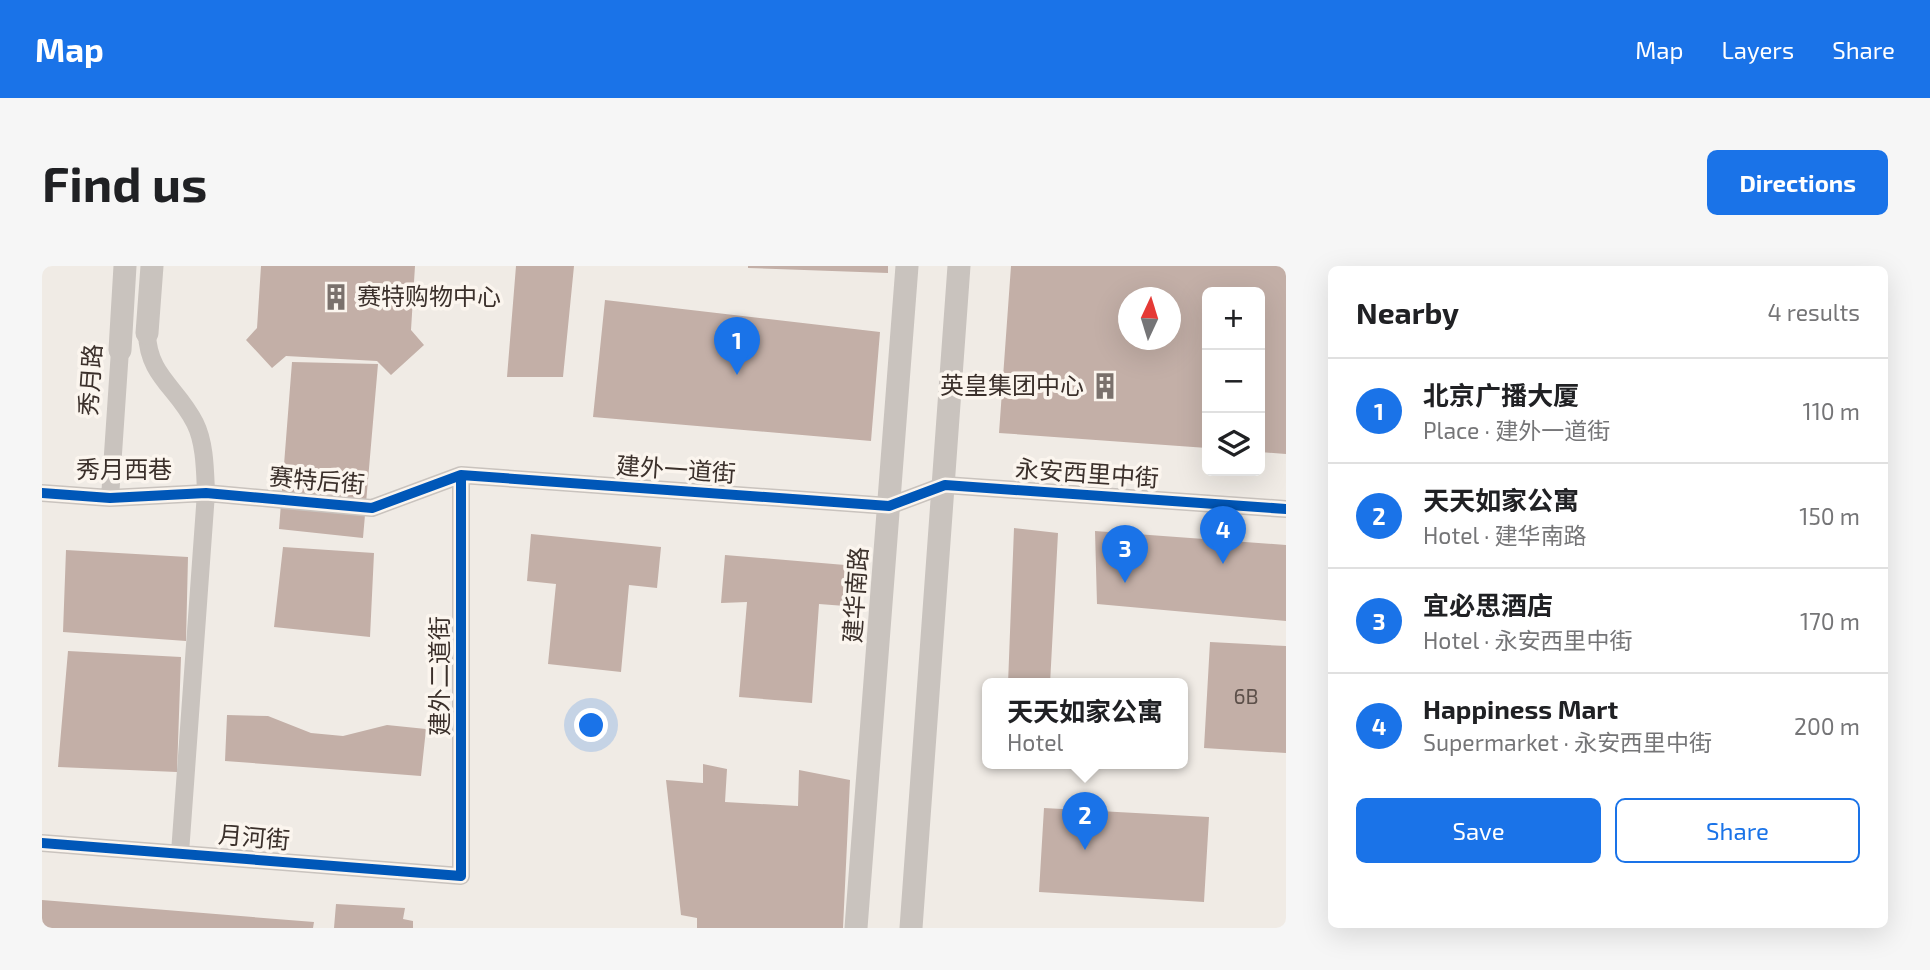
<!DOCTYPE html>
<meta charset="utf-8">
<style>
body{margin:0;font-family:"Exo 2","Noto Sans SC",sans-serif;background:#f6f6f6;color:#202124}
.controls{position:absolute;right:21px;top:21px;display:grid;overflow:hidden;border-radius:10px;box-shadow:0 7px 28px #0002}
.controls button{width:63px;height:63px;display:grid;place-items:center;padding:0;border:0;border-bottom:2px solid #e0e0e0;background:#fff;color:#202124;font:35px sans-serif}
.compass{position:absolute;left:1076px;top:21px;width:63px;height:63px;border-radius:50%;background:#fff;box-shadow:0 7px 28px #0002;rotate:4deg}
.you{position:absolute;left:550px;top:460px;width:24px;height:24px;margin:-18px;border:5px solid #fff;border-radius:50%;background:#1a73e8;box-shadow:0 0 0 10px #1a73e833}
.badge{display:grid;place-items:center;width:46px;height:46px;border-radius:50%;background:#1a73e8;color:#fff;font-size:23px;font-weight:700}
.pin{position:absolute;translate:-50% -58px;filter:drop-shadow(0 2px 4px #0008)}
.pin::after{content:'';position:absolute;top:37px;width:24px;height:21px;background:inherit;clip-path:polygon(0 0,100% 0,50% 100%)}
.popup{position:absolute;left:940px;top:412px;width:206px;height:91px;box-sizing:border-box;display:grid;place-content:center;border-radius:10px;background:#fff;filter:drop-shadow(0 2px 5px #0005);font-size:23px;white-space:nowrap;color:#757577}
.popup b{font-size:26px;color:#202124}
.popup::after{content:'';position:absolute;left:50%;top:100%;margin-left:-14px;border:14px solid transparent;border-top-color:#fff}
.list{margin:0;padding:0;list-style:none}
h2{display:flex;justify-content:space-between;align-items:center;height:91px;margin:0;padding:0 28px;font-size:30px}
h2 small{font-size:23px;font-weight:400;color:#757577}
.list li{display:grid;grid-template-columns:46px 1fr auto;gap:21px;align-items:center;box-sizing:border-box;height:105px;padding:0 28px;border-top:2px solid #e0e0e0}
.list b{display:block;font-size:26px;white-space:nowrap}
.list p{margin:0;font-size:23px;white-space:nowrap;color:#757577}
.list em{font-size:23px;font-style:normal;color:#757577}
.actions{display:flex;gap:14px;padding:21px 28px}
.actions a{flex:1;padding:16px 0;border:2px solid #1a73e8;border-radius:10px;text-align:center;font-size:24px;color:#1a73e8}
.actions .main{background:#1a73e8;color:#fff}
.icon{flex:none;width:38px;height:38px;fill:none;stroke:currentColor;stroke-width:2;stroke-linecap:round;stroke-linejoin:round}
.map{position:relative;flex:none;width:1244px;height:662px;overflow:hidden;border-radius:10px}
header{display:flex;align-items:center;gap:42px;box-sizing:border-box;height:98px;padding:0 35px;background:#1a73e8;color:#fff}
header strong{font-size:33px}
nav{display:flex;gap:38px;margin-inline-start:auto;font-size:24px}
.intro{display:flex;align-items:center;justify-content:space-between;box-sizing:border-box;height:168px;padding:0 42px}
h1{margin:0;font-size:49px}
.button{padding:18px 32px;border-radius:10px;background:#1a73e8;color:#fff;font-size:24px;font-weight:700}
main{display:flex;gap:42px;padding:0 42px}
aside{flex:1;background:#fff;border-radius:10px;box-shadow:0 7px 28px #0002}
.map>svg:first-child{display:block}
.building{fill:#c3afa7;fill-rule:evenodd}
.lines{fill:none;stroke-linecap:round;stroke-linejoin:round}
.minor{stroke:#c9c3be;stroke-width:18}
.tertiary{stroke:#c9c3be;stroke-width:23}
.cycleway-casing{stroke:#fbf5ee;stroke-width:15}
.cycleway{stroke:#0057b8;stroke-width:10}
.labels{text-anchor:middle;stroke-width:7;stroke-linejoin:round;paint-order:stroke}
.number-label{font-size:21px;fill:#5d504a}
.poi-label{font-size:24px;fill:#3b302b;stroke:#fbf5ee;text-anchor:start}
.street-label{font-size:24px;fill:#3b302b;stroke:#fbf5ee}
</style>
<header>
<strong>Map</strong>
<nav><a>Map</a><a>Layers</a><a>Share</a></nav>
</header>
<div class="intro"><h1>Find us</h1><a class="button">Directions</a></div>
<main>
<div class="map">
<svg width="1244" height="662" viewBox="0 0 1244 662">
<rect width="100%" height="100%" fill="#f0ebe5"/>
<path class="building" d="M219,0H373L369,64L382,79L349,109L335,95L244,90L230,102L204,74L215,62Z
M474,0H532L521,111H465Z
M706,0H846V7L706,2Z
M969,0H1244V188L1218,186V26H1165V182L957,167ZM1086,32H1128V74H1086Z
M563,34L838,66L829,175L551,151Z
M250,96L336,98L321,272L237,263Z
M972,262L1016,267L1008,418H966Z
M1053,265L1244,279V355L1055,338Z
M489,268L619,281L615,322L587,319L579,406L506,398L514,318L485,315Z
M241,281L332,287L328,371L232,361Z
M24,284L146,291L144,375L21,366Z
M683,289L803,299V340L777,338L770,437L697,431L705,336L679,337Z
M1168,376L1244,380V487L1162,482Z
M26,385L139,391L135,506L16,501Z
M185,449L226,450L269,467L301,470L345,459L384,463L379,510L183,495Z
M661,498L685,503L683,536L756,540L757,504L808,514L801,662H655V652L639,649L624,514L661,517Z
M1002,542L1167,551L1162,636L997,626Z
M0,634L272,656L271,662H0Z
M294,638L363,642L361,653L371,655V662H292Z"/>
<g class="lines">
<path class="minor" d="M105,67C106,110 135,121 153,157C163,177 163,204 164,227L138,587
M0,227L68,232L164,227L330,242L419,209L847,240L903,219L1244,243
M68,232L78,84
M0,577L419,610V209"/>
<path class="tertiary" d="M105,67L110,0
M78,84L83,0
M814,662L865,0
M869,662L917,0"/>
<defs>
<path id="cycleway" d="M0,227L68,232L164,227L330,242L419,209L847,240L903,219L1244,243
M0,577L419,610V209"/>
</defs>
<use href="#cycleway" class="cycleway-casing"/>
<use href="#cycleway" class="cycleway"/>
</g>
<defs>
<symbol id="building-bare" viewBox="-9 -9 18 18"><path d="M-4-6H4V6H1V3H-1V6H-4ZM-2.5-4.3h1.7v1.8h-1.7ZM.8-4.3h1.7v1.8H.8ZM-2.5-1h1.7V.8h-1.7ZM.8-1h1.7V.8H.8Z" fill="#7a716c" stroke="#fbf5ee" stroke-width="2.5" paint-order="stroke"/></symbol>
</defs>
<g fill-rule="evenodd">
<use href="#building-bare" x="275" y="12" width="38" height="38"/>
<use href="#building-bare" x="1044" y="101" width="38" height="38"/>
</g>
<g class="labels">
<g class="number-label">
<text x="1204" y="438">6B</text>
</g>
<g class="poi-label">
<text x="315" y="39">赛特购物中心</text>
<text x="1042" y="128" text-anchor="end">英皇集团中心</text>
</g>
<g class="street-label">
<text transform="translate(49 114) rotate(-86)" y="8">秀月路</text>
<text x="82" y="212">秀月西巷</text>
<text transform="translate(634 204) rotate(4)" y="8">建外一道街</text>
<text transform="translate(1045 208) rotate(4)" y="8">永安西里中街</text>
<text transform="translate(275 215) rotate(5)" y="8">赛特后街</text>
<text transform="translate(814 329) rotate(-86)" y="8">建华南路</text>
<text transform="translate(398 410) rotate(-90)" y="8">建外二道街</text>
<text transform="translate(212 572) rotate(5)" y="8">月河街</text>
</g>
</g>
</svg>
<div class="controls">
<button>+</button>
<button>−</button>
<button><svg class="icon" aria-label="layers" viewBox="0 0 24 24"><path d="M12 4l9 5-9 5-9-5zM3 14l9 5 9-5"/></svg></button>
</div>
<svg class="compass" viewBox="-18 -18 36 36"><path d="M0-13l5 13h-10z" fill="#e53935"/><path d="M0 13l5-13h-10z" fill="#757577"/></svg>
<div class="you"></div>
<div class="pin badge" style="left:695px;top:109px">1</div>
<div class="pin badge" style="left:1043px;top:584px">2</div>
<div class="popup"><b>天天如家公寓</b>Hotel</div>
<div class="pin badge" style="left:1083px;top:317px">3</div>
<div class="pin badge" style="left:1181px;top:298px">4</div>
</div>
<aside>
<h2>Nearby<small>4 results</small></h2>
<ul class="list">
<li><span class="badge">1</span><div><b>北京广播大厦</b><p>Place · 建外一道街</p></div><em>110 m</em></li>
<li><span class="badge">2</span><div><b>天天如家公寓</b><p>Hotel · 建华南路</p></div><em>150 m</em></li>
<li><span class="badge">3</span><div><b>宜必思酒店</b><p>Hotel · 永安西里中街</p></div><em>170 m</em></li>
<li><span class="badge">4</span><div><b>Happiness Mart</b><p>Supermarket · 永安西里中街</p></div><em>200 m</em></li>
</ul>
<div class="actions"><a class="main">Save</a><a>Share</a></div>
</aside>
</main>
